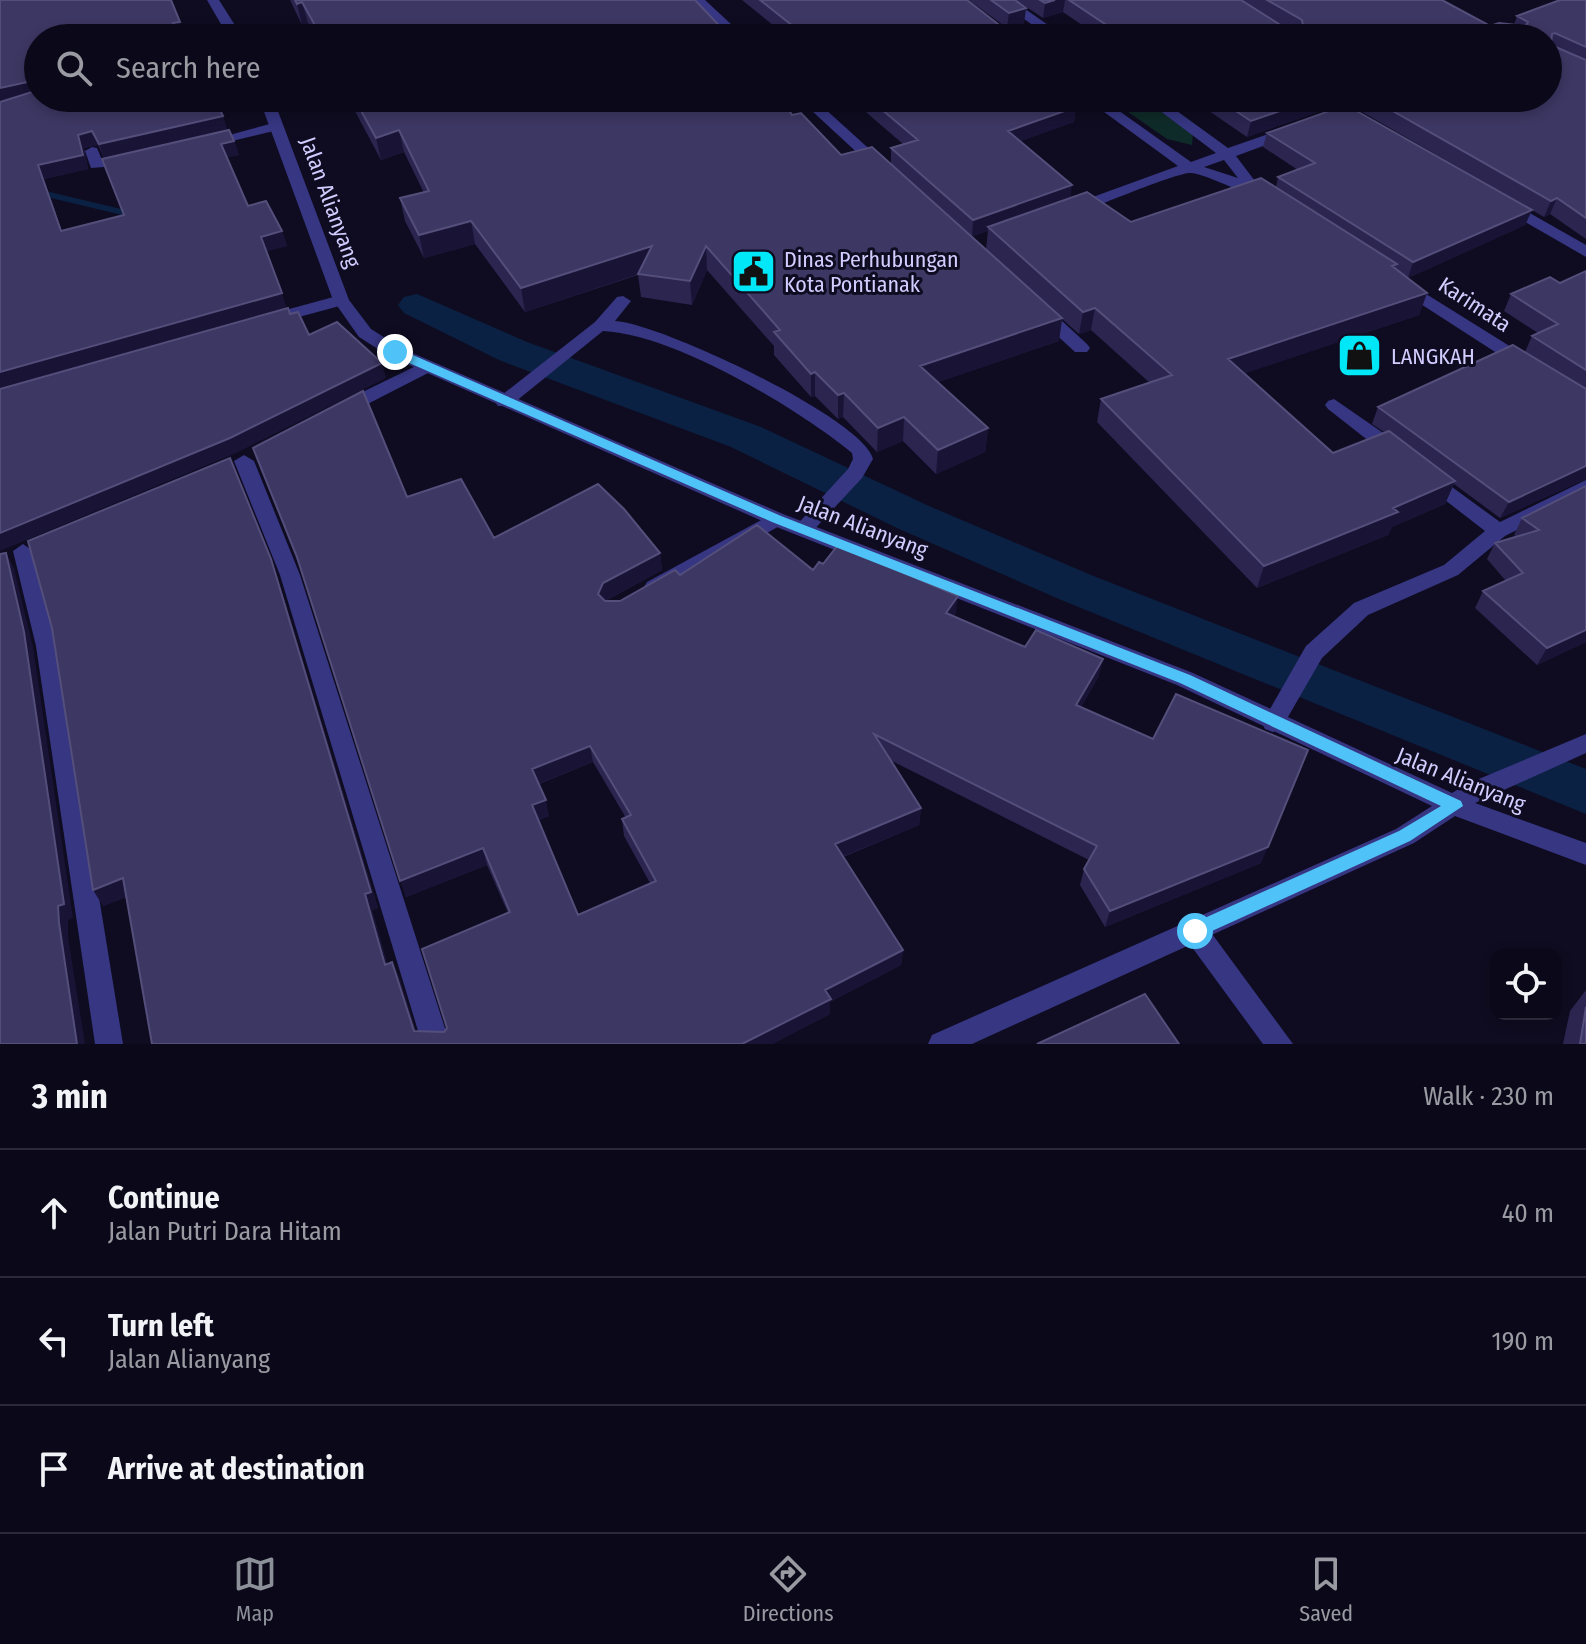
<!DOCTYPE html>
<meta charset="utf-8">
<style>
body{margin:0;font-family:"Fira Sans Condensed",sans-serif;background:#191726;color:#f1f3f6}
.controls{position:absolute;right:24px;bottom:24px;display:grid;overflow:hidden;border-radius:16px;box-shadow:0 4px 12px #0003}
.controls button{width:72px;height:72px;display:grid;place-items:center;padding:0;border:0;border-bottom:2px solid #2b2a38;background:#0b0919;color:#f1f3f6;font:40px sans-serif}
.stop{position:absolute;width:24px;height:24px;margin:-18px;border:6px solid #4fc3f7;border-radius:50%;background:#fff}
.stop.end{background:#4fc3f7;border-color:#fff;box-shadow:0 2px 8px #0008}
.list{margin:0;padding:0;list-style:none}
h2{display:flex;justify-content:space-between;align-items:center;height:104px;margin:0;padding:0 32px;font-size:34px}
h2 small{font-size:26px;font-weight:400;color:#9a9aa2}
.list li{display:grid;grid-template-columns:52px 1fr auto;gap:24px;align-items:center;box-sizing:border-box;height:128px;padding:0 32px;border-top:2px solid #2b2a38}
.list b{display:block;font-size:30px;white-space:nowrap}
.list p{margin:0;font-size:26px;white-space:nowrap;color:#9a9aa2}
.list em{font-size:26px;font-style:normal;color:#9a9aa2}
.icon{flex:none;width:44px;height:44px;fill:none;stroke:currentColor;stroke-width:2;stroke-linecap:round;stroke-linejoin:round}
.map{position:relative;flex:none;width:1586px;height:1044px;overflow:hidden}
.search{position:absolute;background:#0b0919;box-shadow:0 4px 12px #0003;left:24px;right:24px;top:24px;height:88px;display:flex;align-items:center;gap:20px;box-sizing:border-box;padding:0 28px;border-radius:44px;color:#9a9aa2;font-size:30px}
.sheet{height:488px;background:#0b0919}
nav{display:flex;justify-content:space-around;align-items:center;box-sizing:border-box;height:112px;border-top:2px solid #2b2a38;background:#0b0919;font-size:22px;color:#9a9aa2}
nav a{display:grid;justify-items:center;gap:4px}
nav .on{color:#8c9099}
.map>svg:first-child{display:block}
.green{fill:#0f2b29}
.lines{fill:none;stroke-linecap:round;stroke-linejoin:round}
.stream{fill:#0a2143;fill-rule:evenodd}
.canal{fill:#0a2143;fill-rule:evenodd}
.service{fill:#363682;fill-rule:evenodd}
.minor{fill:#363682;fill-rule:evenodd}
.tertiary{fill:#363682;fill-rule:evenodd}
.wall{fill:#2b2550;fill-rule:evenodd}
.shaded-wall{fill:#191335}
.building{fill:#3d3763;stroke:#544e7b;stroke-width:2;fill-rule:evenodd}
.route{fill:#4fc3f7}
.labels{text-anchor:middle;stroke-width:6;stroke-linejoin:round;paint-order:stroke}
.street-label{font-size:22px;fill:#d1cdff;stroke:#0f0c21}
.poi-label{font-size:22px;fill:#d1cdff;stroke:#0f0c21;text-anchor:start}
</style>
<div class="map">
<svg width="1586" height="1044" viewBox="0 0 1586 1044">
<rect width="100%" height="100%" fill="#0f0c21"/>
<path class="green" d="M1108,98H1140L1193,133L1192,145L1167,139Z"/>
<g class="lines">
<path class="stream" d="M33,188L138,213L140,215L135,218L30,193L28,191Z"/>
<path class="canal" d="M417,294L527,342L761,427L929,506L1091,575L1586,769V814L1059,599L897,528L731,447L499,360L404,313L398,305L404,297Z"/>
<path class="service" d="M623,296L631,301L615,321C659,323 863,418 873,459L862,478L810,534H796L793,529L848,469L853,459L852,453C797,408 674,334 603,331L510,406H498L495,402L498,398L595,322L617,297Z
M1195,919L1204,923L1293,1044H1263L1186,939L1182,931L1186,923Z"/>
<path class="minor" d="M691,0H705L746,38H731Z
M997,0H1012L1067,38H1051Z
M798,98H813L887,165V171H877Z
M1085,98H1101L1191,162L1216,153L1143,98H1159L1228,148L1283,129H1293V135L1236,156L1258,185L1275,197L1272,200C1258,203 1212,175 1191,173C1178,172 1098,206 1080,212H1068V206L1178,166ZM1224,160L1238,178L1204,167Z
M1315,98H1332L1369,120L1357,123Z
M277,122L282,123V129L207,147L200,143Z
M92,147L97,148L102,160L129,157L136,161L129,165L91,168L85,151Z
M1507,200L1586,245V257L1501,208V202Z
M1402,279L1532,360L1535,364L1532,368H1520L1396,288L1394,284Z
M341,295L347,296V304L273,324L264,319L267,315Z
M1043,308L1049,309L1087,344L1090,348L1087,352H1075L1037,317L1034,313L1037,309Z
M426,361L435,367L432,371L350,413H336L334,409L336,405Z
M1334,399L1402,446L1405,451L1402,456H1388L1328,409L1325,405L1328,401Z
M244,455L254,461L300,575L450,1044H422L280,575L234,461Z
M1430,471L1500,522L1586,480V495L1505,536L1458,575L1368,615L1322,658L1281,729L1273,732L1265,729L1262,723L1306,646L1354,603L1444,565L1485,531L1423,483L1420,478Z
M776,512L783,514L786,519L783,524L661,592H647L644,587L647,582Z
M23,544L33,551L58,646L123,1044H95L36,646L13,551Z"/>
<path class="tertiary" d="M207,0H219L243,38H229Z
M259,98H273L349,300L371,329L401,348L783,514L1193,673L1452,793L1467,784L1586,734V753L1475,803L1586,843V865L1455,816L1414,843L972,1044H928L932,1035L1396,829L1432,806L1177,685L769,524L389,356L359,337L333,300Z"/>
</g>
<path class="wall" d="M0,0L184,35L38,38V98L203,104L223,116L227,130L234,141L239,155L227,157L248,206L282,231L287,246L266,251L286,307L0,389ZM226,130L124,215L62,231L44,179L88,169L84,148L98,145L104,158Z
M290,0H695L731,38H315L308,23L302,25Z
M742,0H967L1016,38H789Z
M969,0H1015L1026,8L1024,23L1007,28Z
M1016,0H1442L1490,26L1514,25L1517,16L1586,0V239L1550,214L1544,217L1338,98H1548V38H1101L1063,12L1043,18Z
M348,98H782L792,115L841,155L891,163V148L903,144L867,113L855,98H1063L1076,107L1074,122L1020,141L1070,198L1131,222L1276,187L1278,177L1298,170L1263,147L1267,133L1532,210L1525,225L1408,278L1427,293L1419,315L1245,373L1333,453L1384,432L1372,424L1378,407L1525,352L1532,336L1538,333L1504,311L1511,294L1560,283L1586,271V479L1500,518L1454,484L1445,504L1392,527L1388,535L1257,588L1097,422L1101,399L1150,383L1091,330L1079,334L1062,319L1059,341L938,382L988,428L985,452L936,474L903,441L877,452L843,417L838,419L815,396L811,397L774,355V346L707,270L692,305L641,297L638,275L525,312L475,244L424,258L405,221L400,198L424,193L404,152L381,160ZM988,231L986,249L972,236Z
M1190,98H1329L1326,109L1247,137Z
M253,448L407,497L494,538L660,553L662,570L605,601H620L680,575L813,570L956,613L954,616L1025,647L1099,676L1081,707L1261,863L1105,927L1080,885L1084,869L1089,860L890,760L921,808L919,825L843,857L903,950L901,965L830,1002V1014L772,1044H152L126,897L103,906L277,576L378,908L372,910L387,964L392,962L399,977L416,1032H444L508,913L487,865L406,897L300,568ZM593,762L626,818L622,819L624,836L650,883L578,915L539,820L549,816L539,784Z
M1586,486V642L1537,665L1475,608L1483,591L1506,581L1487,559L1495,543L1516,536L1514,535L1522,518Z
M1586,990V1044H1563L1570,1011Z"/>
<path class="shaded-wall" d="M1055,0H1065L1063,12L1043,18L1045,3Z
M302,2L308,23L302,25L297,4Z
M1026,8L1024,23L1007,28L1009,13Z
M180,22L184,35L177,37L173,23Z
M32,81L37,94L0,104V88Z
M1317,98H1329L1326,109L1247,137L1251,121Z
M1076,107L1074,122L1006,147L1008,131Z
M223,116L227,130L104,158L99,144Z
M399,130L404,152L381,160L376,138Z
M92,131L98,145L84,148L88,169L44,179L67,246L38,165L78,135Z
M234,141L239,155L226,158L221,144Z
M1072,185L1070,201L988,227V231L972,237L973,220Z
M1557,198L1550,214L1544,217L1551,201Z
M1532,210L1525,225L1408,278L1413,262Z
M471,221L475,244L424,258L419,235Z
M282,231L287,246L265,252L261,237Z
M652,246L654,269L525,312L521,288Z
M706,246L707,270L692,305L690,281Z
M282,293L286,307L0,389V372Z
M1427,293L1419,315L1222,381L1228,359Z
M1095,308L1091,330L1079,334L1083,312Z
M1062,318L1059,341L918,389L920,366Z
M382,363L386,378L236,453L0,551V533Z
M815,372V396L811,397V374Z
M844,393L843,417L838,419V395Z
M904,417L903,441L877,452L878,428Z
M988,428L985,452L936,474L938,450Z
M1586,466V479L1500,518L1509,502Z
M1455,481L1445,504L1392,527L1388,535L1257,588L1264,566Z
M6,553L14,568L33,647L73,918L68,920V937L85,1044H77Z
M660,553L662,570L606,600L600,611L598,594L603,583Z
M271,559L277,576L378,908L372,910L391,980L385,965Z
M958,596L956,613L944,630L946,613Z
M1586,630V642L1537,665L1547,648Z
M1103,659L1099,676L1072,722L1076,705Z
M590,746L593,762L535,785L532,769Z
M546,800L549,816L536,822L532,805Z
M921,808L919,825L834,860L835,844Z
M1268,847L1261,863L1105,927L1110,911Z
M483,848L487,865L406,897L400,881Z
M123,878L133,894L103,906L93,890Z
M903,950L901,965L830,1002V1014L772,1044H742L825,990Z
M392,962L399,977L419,1044L414,1031Z"/>
<path class="building" d="M0,0H171L180,22L173,23L178,38H38V81H32L0,88Z
M295,0H695L731,38H322L302,2L297,4Z
M760,0H967L1016,38H808Z
M991,0H1015L1026,8L1009,13Z
M1040,0H1055L1045,3Z
M1069,0H1241L1282,26L1303,25L1302,20L1267,0H1442L1490,26L1499,23L1525,26L1528,22L1517,16L1560,0H1586V47L1555,33L1552,34L1551,45L1586,60V218L1557,198L1551,201L1370,98H1548V38H1126Z
M38,90V98H201L203,104L216,101L223,116L99,144L92,131L78,135L83,155L38,165L61,231L124,215L102,159L229,130L234,141L221,144L248,206L266,201L282,231L261,237L282,293L0,372V102Z
M354,98H782L792,115L801,113L841,155L872,147L1062,318L920,366L988,428L938,450L904,417L878,428L844,393L838,395L815,372L811,374L774,332L780,330L706,246L690,281L638,274L652,246L521,288L471,221L419,235L400,198L429,191L399,130L376,138Z
M868,98H1063L1076,107L1008,131L1072,185L973,220L891,148L918,140Z
M1216,98H1317L1251,121Z
M1346,105L1532,210L1413,262L1278,177L1315,163L1267,133Z
M1261,178L1397,264L1392,266L1427,293L1228,359L1333,453L1389,431L1455,481L1393,508L1398,512L1264,566L1101,399L1172,375L1095,308L1083,312L988,227L1087,192L1131,222Z
M1586,271V370L1532,336L1558,324L1511,294L1550,277L1560,283Z
M288,308L290,314L298,312L309,335L337,322L382,363L230,438L0,533V389Z
M1513,345L1586,389V466L1509,502L1378,407Z
M363,391L407,497L461,479L494,538L598,484L624,509L660,553L603,583L598,594L605,601H620L675,570L680,575L757,525L813,570L819,562L823,564L838,545L958,596L946,613L1025,647L1036,630L1103,659L1076,705L1153,739L1176,694L1308,750L1268,847L1110,911L1084,869L1097,846L874,734L921,808L835,844L903,950L825,990L831,999L742,1044H152L123,878L93,890L52,628L28,541L230,458L271,559L371,892L365,894L385,965L392,962L414,1031L444,1032L447,1028L422,949L510,912L483,848L400,881L297,557L253,448ZM590,746L631,815L622,819L656,881L578,915L532,805L546,800L532,769Z
M1586,486V630L1547,648L1483,591L1523,573L1495,543L1539,530L1522,518Z
M6,553L24,632L64,904L58,906L59,923L77,1044H0V554Z
M1145,994L1179,1044H1037Z
M1586,1007V1044H1580Z"/>
<path class="route" d="M391,349H399L781,516L1190,675L1461,801L1463,806L1410,841L1201,936H1189V925L1399,831L1441,806L1180,683L772,522L391,355Z"/>
<defs>
<symbol id="civic-square" viewBox="-11 -11 22 22"><rect x="-9" y="-9" width="18" height="18" rx="4" fill="#00e8f8" stroke="#0f0c21"/><path d="M-.6-6.5H3V-4.5H.6V-3L4-1V1h2V6H-6V1h2V-1L-.6-3ZM-1.2 2.5V6h2.4V2.5Z" fill="#111"/></symbol>
<symbol id="shop-square" viewBox="-11 -11 22 22"><rect x="-9" y="-9" width="18" height="18" rx="4" fill="#00e8f8" stroke="#0f0c21"/><path d="M-5-2.5h2.3a2.7 3.5 0 0 1 5.4 0H5L5.5 6h-11ZM-1.5-2.5h3a1.5 2.3 0 0 0-3 0Z" fill="#111"/></symbol>
</defs>
<g fill-rule="evenodd">
<use href="#civic-square" x="728" y="246" width="51" height="51"/>
<use href="#shop-square" x="1334" y="330" width="51" height="51"/>
</g>
<g class="labels">
<g class="street-label">
<text transform="translate(331 202) rotate(70)" y="8">Jalan Alianyang</text>
<text transform="translate(1475 304) rotate(33)" y="8">Karimata</text>
<text transform="translate(863 526) rotate(21)" y="8">Jalan Alianyang</text>
<text transform="translate(1461 779) rotate(22)" y="8">Jalan Alianyang</text>
</g>
<g class="poi-label">
<text x="784" y="267">Dinas Perhubungan<tspan x="784" dy="25">Kota Pontianak</tspan></text>
<text x="1391" y="364">LANGKAH</text>
</g>
</g>
</svg>
<div class="controls">
<button><svg class="icon" aria-label="locate" viewBox="0 0 24 24"><circle cx="12" cy="12" r="6"/><path d="M12 2v4M12 18v4M2 12h4M18 12h4"/></svg></button>
</div>
<div class="stop" style="left:1195px;top:931px"></div>
<div class="stop end" style="left:395px;top:352px"></div>
<div class="search"><svg class="icon" aria-label="search" viewBox="0 0 24 24"><circle cx="10" cy="10" r="6"/><path d="M15 15l6 6"/></svg>Search here</div>
</div>
<section class="sheet">
<h2>3 min<small>Walk · 230 m</small></h2>
<ul class="list">
<li><svg class="icon" aria-label="ahead" viewBox="0 0 24 24"><path d="M12 20V5M6 11l6-6 6 6"/></svg><div><b>Continue</b><p>Jalan Putri Dara Hitam</p></div><em>40 m</em></li>
<li><svg class="icon" aria-label="left" viewBox="0 0 24 24"><path d="M17 20v-9H6M10 6l-5 5 5 5"/></svg><div><b>Turn left</b><p>Jalan Alianyang</p></div><em>190 m</em></li>
<li><svg class="icon" aria-label="arrive" viewBox="0 0 24 24"><path d="M6 21V4h12l-3 4 3 4H6"/></svg><div><b>Arrive at destination</b></div></li>
</ul>
</section>
<nav>
<a class="on"><svg class="icon" aria-label="map" viewBox="0 0 24 24"><path d="M3 6l6-2 6 2 6-2v14l-6 2-6-2-6 2zM9 4v14M15 6v14"/></svg>Map</a>
<a><svg class="icon" aria-label="directions" viewBox="0 0 24 24"><path d="M12 3l9 9-9 9-9-9zM9 14v-3h6M13 9l2 2-2 2"/></svg>Directions</a>
<a><svg class="icon" aria-label="saved" viewBox="0 0 24 24"><path d="M7 4h10v16l-5-4-5 4z"/></svg>Saved</a>
</nav>
